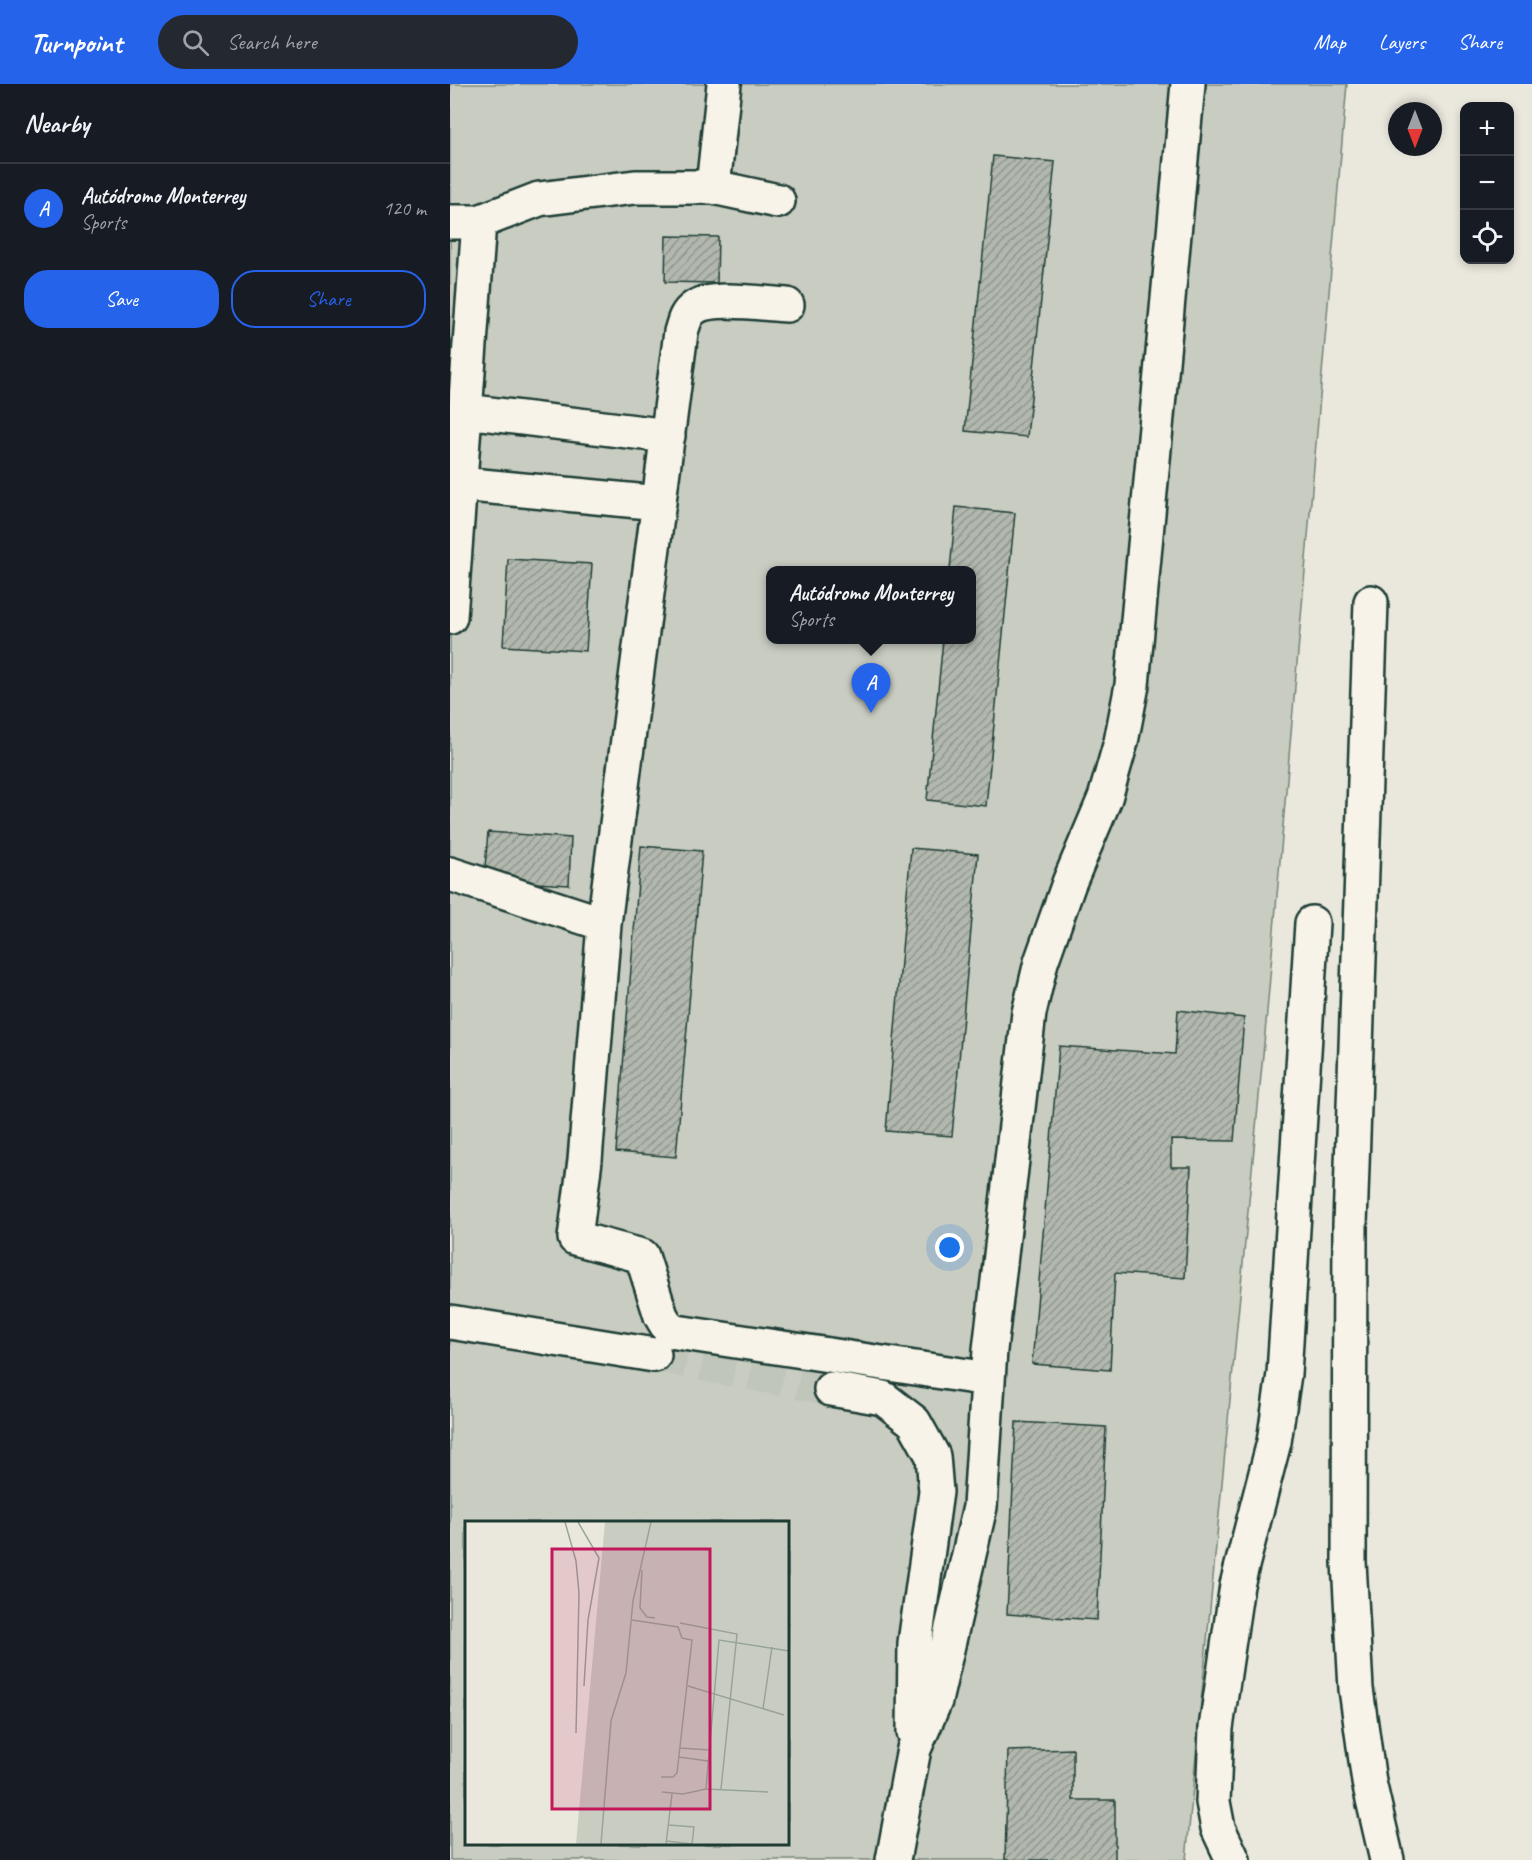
<!DOCTYPE html>
<meta charset="utf-8">
<style>
body{margin:0;font-family:Caveat,sans-serif;background:#242831;color:#f1f3f6}
.controls{position:absolute;right:18px;top:18px;display:grid;overflow:hidden;border-radius:12px;box-shadow:0 3px 9px #0003}
.controls button{width:54px;height:54px;display:grid;place-items:center;padding:0;border:0;border-bottom:2px solid #363941;background:#171b24;color:#f1f3f6;font:30px sans-serif}
.compass{position:absolute;left:938px;top:18px;width:54px;height:54px;border-radius:50%;background:#171b24;box-shadow:0 3px 9px #0003;rotate:180deg}
.you{position:absolute;left:500px;top:1164px;width:21px;height:21px;margin:-15px;border:4px solid #fff;border-radius:50%;background:#1a73e8;box-shadow:0 0 0 9px #1a73e833}
.badge{display:grid;place-items:center;width:39px;height:39px;border-radius:50%;background:#2563eb;color:#fff;font-size:20px;font-weight:700}
.pin{position:absolute;translate:-50% -50px;filter:drop-shadow(0 2px 3px #0008)}
.pin::after{content:'';position:absolute;top:32px;width:21px;height:18px;background:inherit;clip-path:polygon(0 0,100% 0,50% 100%)}
.popup{position:absolute;left:316px;top:482px;width:210px;height:78px;box-sizing:border-box;display:grid;place-content:center;border-radius:12px;background:#171b24;filter:drop-shadow(0 2px 4px #0005);font-size:20px;white-space:nowrap;color:#9ea1a6}
.popup b{font-size:22px;color:#f1f3f6}
.popup::after{content:'';position:absolute;left:50%;top:100%;margin-left:-12px;border:12px solid transparent;border-top-color:#171b24}
.list{margin:0;padding:0;list-style:none}
h2{display:flex;justify-content:space-between;align-items:center;height:78px;margin:0;padding:0 24px;font-size:26px}
h2 small{font-size:20px;font-weight:400;color:#9ea1a6}
.list li{display:grid;grid-template-columns:39px 1fr auto;gap:18px;align-items:center;box-sizing:border-box;height:90px;padding:0 24px;border-top:2px solid #363941}
.list b{display:block;font-size:22px;white-space:nowrap}
.list p{margin:0;font-size:20px;white-space:nowrap;color:#9ea1a6}
.list em{font-size:20px;font-style:normal;color:#9ea1a6}
.actions{display:flex;gap:12px;padding:18px 24px}
.actions a{flex:1;padding:14px 0;border:2px solid #2563eb;border-radius:24px;text-align:center;font-size:21px;color:#2563eb}
.actions .main{background:#2563eb;color:#fff}
.icon{flex:none;width:33px;height:33px;fill:none;stroke:currentColor;stroke-width:2;stroke-linecap:round;stroke-linejoin:round}
.map{position:relative;flex:none;width:1082px;height:1776px;overflow:hidden}
header{display:flex;align-items:center;gap:36px;box-sizing:border-box;height:84px;padding:0 30px;background:#2563eb;color:#fff}
header strong{font-size:28px}
nav{display:flex;gap:33px;margin-inline-start:auto;font-size:21px}
.search{width:420px;height:54px;background:#242831;display:flex;align-items:center;gap:15px;box-sizing:border-box;padding:0 21px;border-radius:33px;color:#9ea1a6;font-size:22px}
main{display:flex}
aside{flex:1;background:#171b24}
.map>svg:first-child{display:block}
.green{fill:#c8ccc1;stroke:#74847a;stroke-width:1.5;fill-rule:evenodd}
.building{fill:url(#building-hatch);stroke:#1f3d34;stroke-width:1.5}
.lines{fill:none;stroke-linecap:round;stroke-linejoin:round}
.minor-tunnel{stroke:#c1c6bb;stroke-width:33;stroke-dasharray:33 16;stroke-linecap:butt}
.minor-casing{stroke:#1f3d34;stroke-width:38}
.minor{stroke:#f7f3e8;stroke-width:33}
.inset-road{fill:none;stroke:#99a499;stroke-width:1.5}
.view{fill:#c2185b;fill-opacity:0.15;stroke:#c2185b;stroke-width:3}
.inset-edge{fill:none;stroke:#1f3d34;stroke-width:3}
</style>
<header>
<strong>Turnpoint</strong>
<div class="search"><svg class="icon" aria-label="search" viewBox="0 0 24 24"><circle cx="10" cy="10" r="6"/><path d="M15 15l6 6"/></svg>Search here</div>
<nav><a>Map</a><a>Layers</a><a>Share</a></nav>
</header>
<main>
<aside>
<h2>Nearby<small></small></h2>
<ul class="list">
<li><span class="badge">A</span><div><b>Autódromo Monterrey</b><p>Sports</p></div><em>120 m</em></li>
</ul>
<div class="actions"><a class="main">Save</a><a>Share</a></div>
</aside>
<div class="map">
<svg width="1082" height="1776" viewBox="0 0 1082 1776">
<defs>
<pattern id="building-hatch" width="6" height="6" patternUnits="userSpaceOnUse" patternTransform="scale(1.5)"><rect width="6" height="6" fill="#b2b8ae"/><path d="M-1 1l2-2M0 6l6-6M5 7l2-2" fill="none" stroke="#90978e"/></pattern>
</defs>
<rect width="100%" height="100%" fill="#eae8dd"/>
<filter id="ink" filterUnits="userSpaceOnUse"><feTurbulence type="fractalNoise" baseFrequency=".0167" numOctaves="2"/><feDisplacementMap in="SourceGraphic" scale="12" xChannelSelector="R" yChannelSelector="G"/><feConvolveMatrix kernelMatrix="1 2 1 2 8 2 1 2 1" color-interpolation-filters="sRGB"/></filter>
<g filter="url(#ink)">
<path class="green" d="M0,0H897L816,939L736,1776H0ZM320,486H522V556H320ZM16,1438H338V1760H16Z"/>
<path class="building" d="M543,72L605,78L577,353L515,347Z
M216,152L268,153L267,199L215,198Z
M0,257H3L0,302Z
M506,423L565,429L536,722L477,716L493,556H522V486H500Z
M58,475L142,480L136,567L53,562Z
M38,748L121,754L119,801L34,796Z
M191,762L252,767L226,1073L166,1068Z
M461,764L528,770L502,1052L436,1047Z
M728,926L794,934L784,1057L721,1056V1083H741L735,1194L665,1189L660,1286L582,1280L609,962L725,970Z
M566,1338L656,1343L647,1536L557,1530Z
M623,1665V1716H665V1776H555L558,1667Z"/>
<g class="lines">
<path class="minor-tunnel" d="M204,1271L381,1305"/>
<defs>
<path id="minor" d="M263,103L274,0
M0,138H29L89,115L185,103H263L328,117
M337,221C314,220 262,211 244,224C235,230 234,239 231,248L154,840L135,1076L125,1154L192,1172L211,1232L220,1247L538,1295
M16,327L218,352
M10,400L209,419
M921,518L900,1141L899,1478L906,1605L919,1698L937,1776
M0,533L29,138
M0,790L154,840
M0,1238L204,1271
M381,1305L433,1314L464,1338L483,1372L486,1408L465,1559L464,1648
M443,1776L464,1665L485,1617L530,1423L540,1266L579,929L591,878L619,799L655,714L671,658L682,601L738,0
M783,1776L768,1744L763,1718L766,1644L787,1501L824,1358L834,1290L862,839"/>
</defs>
<use href="#minor" class="minor-casing"/>
<use href="#minor" class="minor"/>
</g>
</g>
<g transform="translate(15 1437)">
<rect width="324" height="324" fill="#eae8dd"/>
<path d="M140,1H324V323H111Z" fill="#c8ccc1"/>
<path class="inset-road" d="M100,1L111,40L114,72L111,212M113,1L134,37L123,99L119,165M177,49L175,87L182,96L190,97M167,99L213,106L217,117L227,119L212,252L208,256H196M215,102L272,113L256,268M223,165L319,194M298,188L307,126M215,227L244,229M214,236L243,240M241,268L254,119L324,130M197,271L218,273L241,268L303,271M204,304L229,306L227,323M201,320L227,323M136,323L146,200L161,152L168,80L186,1M201,323L207,273"/>
<path class="view" d="M87,28H245V288H87Z"/>
<rect width="324" height="324" class="inset-edge"/>
</g>
</svg>
<div class="controls">
<button>+</button>
<button>−</button>
<button><svg class="icon" aria-label="locate" viewBox="0 0 24 24"><circle cx="12" cy="12" r="6"/><path d="M12 2v4M12 18v4M2 12h4M18 12h4"/></svg></button>
</div>
<svg class="compass" viewBox="-18 -18 36 36"><path d="M0-13l5 13h-10z" fill="#e53935"/><path d="M0 13l5-13h-10z" fill="#9ea1a6"/></svg>
<div class="you"></div>
<div class="pin badge" style="left:421px;top:629px">A</div>
<div class="popup"><b>Autódromo Monterrey</b>Sports</div>
</div>
</main>
